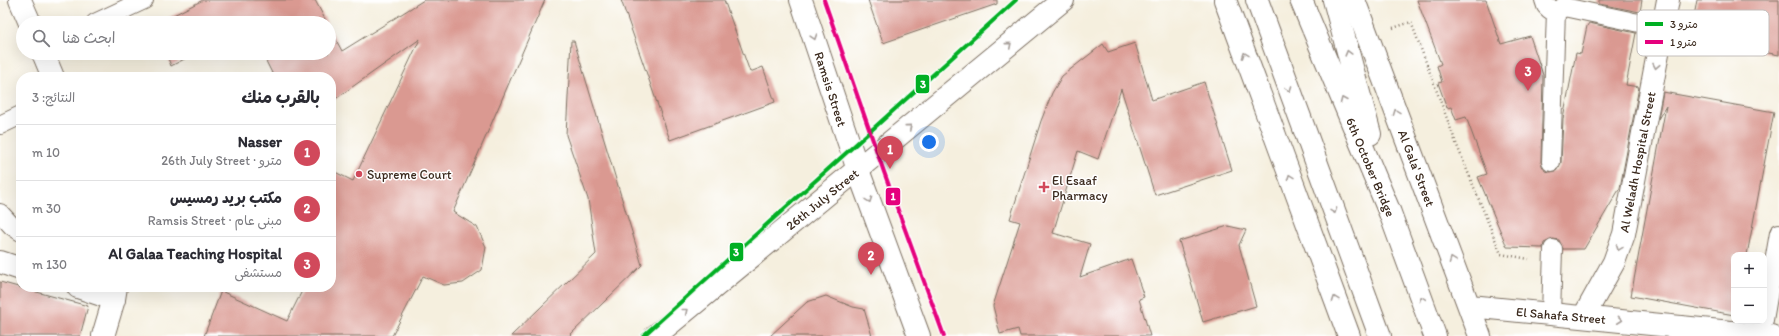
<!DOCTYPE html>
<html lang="ar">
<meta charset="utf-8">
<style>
body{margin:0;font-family:Itim,"Playpen Sans Arabic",sans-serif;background:#f7f7f7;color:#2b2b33;direction:rtl}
.controls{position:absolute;right:12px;bottom:12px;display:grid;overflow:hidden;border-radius:8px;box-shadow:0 4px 16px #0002}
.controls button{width:36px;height:36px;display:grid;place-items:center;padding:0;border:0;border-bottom:1px solid #e1e1e2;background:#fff;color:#2b2b33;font:20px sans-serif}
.you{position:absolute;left:929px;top:142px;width:14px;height:14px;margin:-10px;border:3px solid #fff;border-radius:50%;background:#1a73e8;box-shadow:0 0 0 6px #1a73e833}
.badge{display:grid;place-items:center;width:26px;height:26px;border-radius:50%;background:#d1495b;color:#fff;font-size:13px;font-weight:700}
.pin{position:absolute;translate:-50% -33px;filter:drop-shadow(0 1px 2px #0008)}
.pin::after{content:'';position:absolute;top:21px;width:14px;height:12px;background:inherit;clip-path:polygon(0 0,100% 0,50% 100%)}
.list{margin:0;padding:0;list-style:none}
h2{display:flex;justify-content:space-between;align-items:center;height:52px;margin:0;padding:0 16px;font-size:17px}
h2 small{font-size:13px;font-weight:400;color:#7c7c81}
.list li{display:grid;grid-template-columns:26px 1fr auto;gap:12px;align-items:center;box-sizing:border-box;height:56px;padding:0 16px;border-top:1px solid #e1e1e2}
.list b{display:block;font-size:15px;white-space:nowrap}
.list p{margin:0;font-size:13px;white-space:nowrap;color:#7c7c81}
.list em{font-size:13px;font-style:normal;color:#7c7c81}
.icon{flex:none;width:22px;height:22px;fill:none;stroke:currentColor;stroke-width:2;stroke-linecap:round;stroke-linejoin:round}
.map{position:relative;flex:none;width:1779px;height:336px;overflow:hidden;direction:ltr}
.search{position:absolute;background:#fff;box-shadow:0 4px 16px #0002;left:16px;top:16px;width:320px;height:44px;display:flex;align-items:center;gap:10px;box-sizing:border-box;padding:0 14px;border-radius:22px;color:#7c7c81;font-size:15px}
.panel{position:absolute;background:#fff;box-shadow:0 4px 16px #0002;left:16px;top:72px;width:320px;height:220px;border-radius:16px;direction:rtl}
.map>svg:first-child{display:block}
.building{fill:#da9991}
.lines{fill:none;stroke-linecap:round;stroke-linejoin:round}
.lane-casing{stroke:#7c6f61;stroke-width:20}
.street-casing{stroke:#7c6f61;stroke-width:24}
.secondary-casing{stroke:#7c6f61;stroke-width:24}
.primary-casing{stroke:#7c6f61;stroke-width:24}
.highway-casing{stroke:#7c6f61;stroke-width:24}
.path{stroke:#7c6f61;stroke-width:2.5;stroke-dasharray:1 3;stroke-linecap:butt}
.lane{stroke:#fff;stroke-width:18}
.street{stroke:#fff;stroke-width:22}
.secondary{stroke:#fff;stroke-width:22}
.primary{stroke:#fff;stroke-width:22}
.highway{stroke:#fff;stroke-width:22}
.metro-1-casing{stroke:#fff;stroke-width:7}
.metro-2-casing{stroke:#fff;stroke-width:7}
.metro-1{stroke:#00af23;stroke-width:4}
.metro-2{stroke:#e5007d;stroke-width:4}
.oneway{stroke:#a79f9a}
.poi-dot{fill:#d1495b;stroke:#fff;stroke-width:1.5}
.labels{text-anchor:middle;stroke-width:3;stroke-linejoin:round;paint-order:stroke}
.street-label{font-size:13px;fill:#3b2a1e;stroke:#fff}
.poi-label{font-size:13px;fill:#3b2a1e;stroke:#fff;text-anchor:start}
.key{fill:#fff;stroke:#c4bfbc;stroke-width:1}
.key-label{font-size:11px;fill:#3b2a1e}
.line-badge{stroke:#fff;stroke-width:1.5}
.badge-label{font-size:11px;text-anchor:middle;font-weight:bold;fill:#fff}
</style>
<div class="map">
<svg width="1779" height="336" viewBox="0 0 1779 336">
<rect width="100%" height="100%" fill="#fff"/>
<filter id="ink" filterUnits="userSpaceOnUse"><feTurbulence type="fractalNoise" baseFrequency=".025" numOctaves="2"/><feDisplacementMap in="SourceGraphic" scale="8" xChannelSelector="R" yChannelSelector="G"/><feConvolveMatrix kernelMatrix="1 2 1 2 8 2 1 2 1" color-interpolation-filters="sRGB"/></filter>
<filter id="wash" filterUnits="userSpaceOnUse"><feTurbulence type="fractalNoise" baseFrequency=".012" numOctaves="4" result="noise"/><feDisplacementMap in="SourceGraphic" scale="16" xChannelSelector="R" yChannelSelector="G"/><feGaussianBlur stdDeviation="0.9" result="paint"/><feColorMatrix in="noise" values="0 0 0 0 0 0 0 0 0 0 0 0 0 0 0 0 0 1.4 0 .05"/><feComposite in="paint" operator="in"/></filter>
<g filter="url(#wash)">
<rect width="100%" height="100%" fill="#f5efde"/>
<g id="blocks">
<path class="building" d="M203,0H315L327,23H158Z
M424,0H545L453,212L477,227L486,247L482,270L463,283L444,285L423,276L392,336H204L221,291L287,321L304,287H331V170L353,181L420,39L331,102V77H274L262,53H329V27L342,51Z
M621,0H724L750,72L763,67L775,102L670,140Z
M868,0H997V4L883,43Z
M1417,0H1486L1501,44L1530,36L1543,75L1541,162L1545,171L1550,172L1556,171L1561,163L1563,119L1576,53L1581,54L1587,26L1589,23L1636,33L1626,85L1639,87L1620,188L1584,249H1563L1559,240L1553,239L1544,243L1543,248L1507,247L1478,177L1487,174L1466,117L1456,120L1451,107L1447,108L1438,83L1442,82L1437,66L1441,64Z
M1599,0H1642L1640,12L1599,4Z
M1697,0H1779V55L1690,38Z
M571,41H574L642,265L569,336H511L596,254L588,199L566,135Z
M1135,43L1152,100L1204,82L1232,170L1155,195L1121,89L1098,159L1078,151L1053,233L1090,244L1080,277L1131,259L1144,297L1139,299L1150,336H1020L1018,329L1000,334L993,306L1020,222L1010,219L1041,121L1052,93L1062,76L1103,44L1108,52Z
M166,53H196L171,66Z
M1663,92L1774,112L1747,255H1734V315L1631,296L1666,106L1658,119Z
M1228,226L1246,230L1239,245L1256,306L1203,322L1179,241Z
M0,282L88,306L80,336H0Z
M826,296L853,307L864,309L872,336H770L807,302Z"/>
</g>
</g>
<g filter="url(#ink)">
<use href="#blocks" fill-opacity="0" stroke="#7c6f61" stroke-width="1"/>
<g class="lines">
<defs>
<path id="lane" d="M1544,0L1546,6L1550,10H1560L1564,6
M1564,7L1630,21
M1634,22L1663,28
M95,23L144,0
M0,125L21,115
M1551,162L1556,11
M0,213L12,226L21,232
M1551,315L1553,249
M1764,320L1779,233"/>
<path id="street" d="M0,262L21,269
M78,287L114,299
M1584,316L1614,262L1624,234L1668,0"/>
<path id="secondary" d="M20,0L30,23
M43,53L53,77
M103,336L114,299L116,287
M655,336L1063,0"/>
<path id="primary" d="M801,0L858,170L919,336
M1225,0L1349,336
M1354,0L1480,336
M1470,306L1771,336"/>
<path id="highway" d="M1257,0L1380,336
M1301,0L1390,213L1435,336
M1334,0L1370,134"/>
</defs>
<use href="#lane" class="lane-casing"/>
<use href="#street" class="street-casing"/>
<use href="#secondary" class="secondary-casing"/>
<use href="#primary" class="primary-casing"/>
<use href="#highway" class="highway-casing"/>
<path class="path" d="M1393,28L1411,22L1456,143L1501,254L1529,259"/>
<use href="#lane" class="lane"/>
<use href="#street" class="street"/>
<use href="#secondary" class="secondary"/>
<use href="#primary" class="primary"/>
<use href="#highway" class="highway"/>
<defs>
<path id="metro-1" d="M643,336L1016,0"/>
<path id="metro-2" d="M824,0L884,172L944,336"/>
</defs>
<use href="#metro-1" class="metro-1-casing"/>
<use href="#metro-2" class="metro-2-casing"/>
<use href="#metro-1" class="metro-1"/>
<use href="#metro-2" class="metro-2"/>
</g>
<defs><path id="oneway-chevron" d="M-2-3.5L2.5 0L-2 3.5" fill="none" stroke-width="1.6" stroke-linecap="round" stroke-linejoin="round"/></defs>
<g class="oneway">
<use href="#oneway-chevron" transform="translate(814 37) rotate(72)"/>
<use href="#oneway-chevron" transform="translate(1009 45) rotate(-40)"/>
<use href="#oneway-chevron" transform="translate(1348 53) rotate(-105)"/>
<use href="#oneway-chevron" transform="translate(1245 55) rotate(-110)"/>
<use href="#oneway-chevron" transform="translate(1656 66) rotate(101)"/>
<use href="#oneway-chevron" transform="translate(1289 89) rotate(70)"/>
<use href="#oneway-chevron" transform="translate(1343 100) rotate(-113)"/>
<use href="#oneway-chevron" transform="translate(1396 112) rotate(-111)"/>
<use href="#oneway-chevron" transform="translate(909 127) rotate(-40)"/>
<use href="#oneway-chevron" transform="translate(1290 177) rotate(-110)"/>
<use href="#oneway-chevron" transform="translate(869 200) rotate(70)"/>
<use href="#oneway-chevron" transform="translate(1334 211) rotate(70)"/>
<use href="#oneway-chevron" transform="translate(1619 248) rotate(110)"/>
<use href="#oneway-chevron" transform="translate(1452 260) rotate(-111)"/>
<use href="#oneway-chevron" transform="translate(1335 299) rotate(-110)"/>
<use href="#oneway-chevron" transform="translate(1422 299) rotate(-110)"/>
<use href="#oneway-chevron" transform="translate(685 311) rotate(-39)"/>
<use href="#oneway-chevron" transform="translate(1620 320) rotate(6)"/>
</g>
</g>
<g class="poi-dot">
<circle cx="359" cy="174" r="4"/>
<path d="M1042 181h4v4h4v4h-4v4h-4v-4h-4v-4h4z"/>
</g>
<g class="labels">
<g class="street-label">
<text transform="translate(831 89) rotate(72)" y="5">Ramsis Street</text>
<text transform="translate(1637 162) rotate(-79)" y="5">Al Weladh Hospital Street</text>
<text transform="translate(1371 167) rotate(67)" y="5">6th October Bridge</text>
<text transform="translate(1417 168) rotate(69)" y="5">Al Gala' Street</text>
<text transform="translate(822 199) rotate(-39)" y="5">26th July Street</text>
<text transform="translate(1561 315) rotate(5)" y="5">El Sahafa Street</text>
</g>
<g class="poi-label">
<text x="367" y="179">Supreme Court</text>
<text x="1052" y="185">El Esaaf<tspan x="1052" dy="15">Pharmacy</tspan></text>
</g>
</g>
<rect x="1637" y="10" width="132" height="46" rx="6" class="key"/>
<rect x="1645" y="22" width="18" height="4" fill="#00af23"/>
<rect x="1645" y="40" width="18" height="4" fill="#e5007d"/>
<g class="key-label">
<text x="1670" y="28">مترو 3</text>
<text x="1670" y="46">مترو 1</text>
</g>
<g class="line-badge">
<rect x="915" y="74" width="15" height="20" rx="4" fill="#00af23"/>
<rect x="885" y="187" width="16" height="19" rx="4" fill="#e5007d"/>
<rect x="729" y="242" width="15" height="20" rx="4" fill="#00af23"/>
</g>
<g class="badge-label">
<text x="923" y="88">3</text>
<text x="893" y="200">1</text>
<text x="736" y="256">3</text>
</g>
</svg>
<div class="controls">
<button>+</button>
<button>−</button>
</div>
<div class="you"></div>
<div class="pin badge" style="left:890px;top:169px">1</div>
<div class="pin badge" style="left:871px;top:275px">2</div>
<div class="pin badge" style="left:1528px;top:91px">3</div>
<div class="search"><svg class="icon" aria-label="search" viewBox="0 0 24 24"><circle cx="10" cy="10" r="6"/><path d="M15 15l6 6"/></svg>ابحث هنا</div>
<section class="panel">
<h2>بالقرب منك<small>النتائج: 3</small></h2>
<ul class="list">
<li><span class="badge">1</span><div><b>Nasser</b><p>مترو · 26th July Street</p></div><em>10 m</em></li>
<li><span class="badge">2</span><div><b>مكتب بريد رمسيس</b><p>مبنى عام · Ramsis Street</p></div><em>30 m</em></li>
<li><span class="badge">3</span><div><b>Al Galaa Teaching Hospital</b><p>مستشفى</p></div><em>130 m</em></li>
</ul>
</section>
</div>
